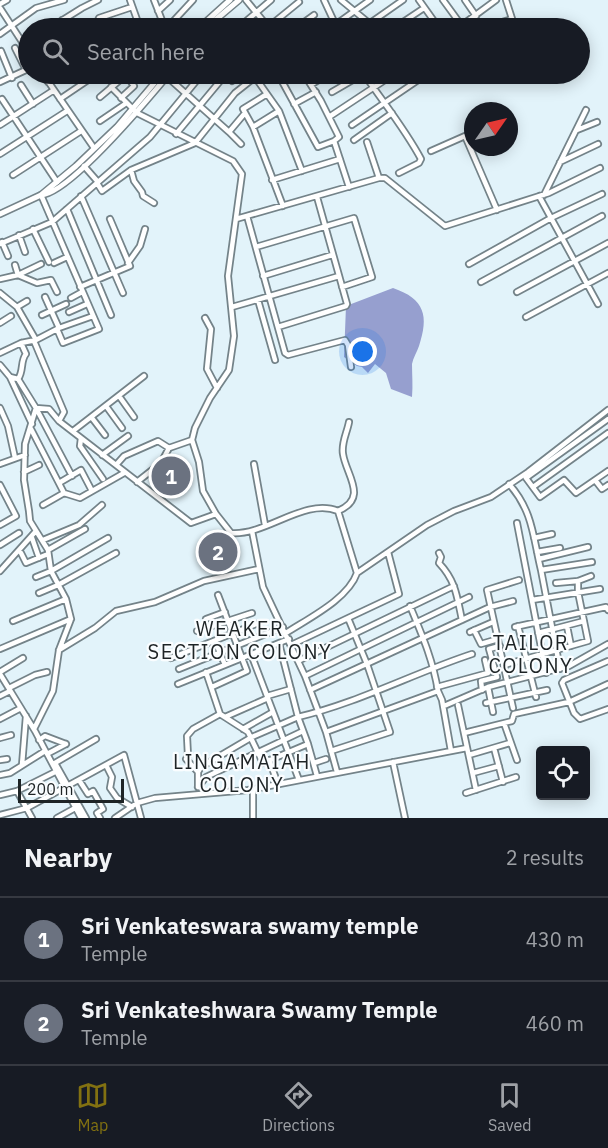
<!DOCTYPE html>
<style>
body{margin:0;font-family:"IBM Plex Sans",sans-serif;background:#242831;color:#f1f3f6}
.controls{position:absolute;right:18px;bottom:18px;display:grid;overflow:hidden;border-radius:6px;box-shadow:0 3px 15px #0003}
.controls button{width:54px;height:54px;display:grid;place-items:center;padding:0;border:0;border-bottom:2px solid #363941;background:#171b24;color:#f1f3f6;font:30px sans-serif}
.compass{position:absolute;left:464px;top:102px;width:54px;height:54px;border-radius:50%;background:#171b24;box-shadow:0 3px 15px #0003;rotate:56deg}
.scale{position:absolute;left:18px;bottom:15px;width:106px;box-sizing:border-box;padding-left:6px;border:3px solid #1e2426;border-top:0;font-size:16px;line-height:21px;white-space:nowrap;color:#1e2426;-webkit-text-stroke:4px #fafdff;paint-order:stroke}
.you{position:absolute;left:363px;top:352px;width:21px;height:21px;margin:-15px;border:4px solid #fff;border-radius:50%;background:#1a73e8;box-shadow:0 0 0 9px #1a73e833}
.badge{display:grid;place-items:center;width:39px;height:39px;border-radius:50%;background:#827111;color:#fff;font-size:20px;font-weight:700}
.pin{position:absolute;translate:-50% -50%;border:3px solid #fff;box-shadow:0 2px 6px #0006}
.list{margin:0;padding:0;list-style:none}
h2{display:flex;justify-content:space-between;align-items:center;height:78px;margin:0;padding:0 24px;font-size:26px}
h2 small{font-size:20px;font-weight:400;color:#9ea1a6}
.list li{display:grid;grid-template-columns:39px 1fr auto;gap:18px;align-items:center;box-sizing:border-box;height:84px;padding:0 24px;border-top:2px solid #363941}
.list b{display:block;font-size:22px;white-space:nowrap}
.list p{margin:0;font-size:20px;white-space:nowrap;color:#9ea1a6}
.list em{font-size:20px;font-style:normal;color:#9ea1a6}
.icon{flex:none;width:33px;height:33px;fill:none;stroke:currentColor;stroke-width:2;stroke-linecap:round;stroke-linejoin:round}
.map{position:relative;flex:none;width:608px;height:818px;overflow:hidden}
.search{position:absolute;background:#171b24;box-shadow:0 3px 15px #0003;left:18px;right:18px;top:18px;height:66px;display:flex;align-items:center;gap:15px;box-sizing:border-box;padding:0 21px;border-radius:33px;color:#9ea1a6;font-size:22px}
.sheet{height:246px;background:#171b24}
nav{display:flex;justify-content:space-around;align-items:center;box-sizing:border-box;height:84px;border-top:2px solid #363941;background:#171b24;font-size:16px;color:#9ea1a6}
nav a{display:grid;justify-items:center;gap:3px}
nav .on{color:#827111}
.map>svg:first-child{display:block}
.water{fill:#969fcf}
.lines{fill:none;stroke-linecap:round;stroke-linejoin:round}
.minor-casing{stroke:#748389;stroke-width:8}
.major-casing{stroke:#748389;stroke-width:8}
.minor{stroke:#fff;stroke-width:4.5}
.major{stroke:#fff;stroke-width:5}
.labels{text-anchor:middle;stroke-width:4.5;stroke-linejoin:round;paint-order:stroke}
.neighbourhood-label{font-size:20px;letter-spacing:1.5px;fill:#1e2426;stroke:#fafdff}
</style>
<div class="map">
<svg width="608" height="818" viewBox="0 0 608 818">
<rect width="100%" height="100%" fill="#e2f3fa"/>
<path class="water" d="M393,288C425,299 429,316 419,346C417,352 413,358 412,364C412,375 413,385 412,397L391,389L386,373L375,364L368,373L362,367L357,366L344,357L346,306Z"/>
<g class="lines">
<defs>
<path id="minor" d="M130,0L140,28
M154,0L165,28
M246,0L269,28
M324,0L337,28
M341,0L375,28
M419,0L439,28
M443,0L462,26
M465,0L476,16
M506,0L515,28
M0,4L7,0
M0,8L28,51
M158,11L170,0
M62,20L68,28
M335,25L370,0
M50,28L82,8L98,0
M94,28L99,18L132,7
M124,28L138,23
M167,28L193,0
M238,28L271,0
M267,28L299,2
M296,28L314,15
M317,28L321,26
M363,28L403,0
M394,28L424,8
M458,28L496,0
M486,28L495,24L512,19
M0,34L36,8L64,0
M15,48L26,70
M1,51L12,78
M43,74L94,148
M278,74L318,147L334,141
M304,74L321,101L339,137L334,141L349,187
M364,74C383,102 405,129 421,159L419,163L399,173
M165,75L229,132L241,144
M255,77L279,111L302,171
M232,81L241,74
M0,82L28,69
M48,82L62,74
M312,84L328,74
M21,85L33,104
M111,87L137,113L233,161L242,174L228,276L234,336L229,370L210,398L195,428L192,440L199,462L203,491L216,514L231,533C266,536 305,497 338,511L357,573C348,599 309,618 286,633
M332,92L363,74
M267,94L243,109L253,127L283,206
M100,97L126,75L134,86L121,98
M2,99L57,182
M60,99L97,74
M294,104L316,92
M329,117L394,74
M100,121L125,104
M0,125L54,90
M352,125L427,74
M253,127L279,111
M577,130L597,122
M229,132L245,113
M176,134L226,74
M354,140L392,113
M367,142L379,178
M431,151L465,136L497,210
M0,154L67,111
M560,162L598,144
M84,166L98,182
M131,170L134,181L142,192L143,196L154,203
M13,175L81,131
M272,180L340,159
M97,183L102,191L131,170L195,143L235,93L259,74
M41,195L99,329L63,343L57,329
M544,195L586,110
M81,196L123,293
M539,196L598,304
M67,209L111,315
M247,216L285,353L288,355L345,340L348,345L351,367
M236,219L379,178H385L445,226L549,193L600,168
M33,229L49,262
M19,235L25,252
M2,242L8,256
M0,244L52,222L150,137L202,74
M256,247L354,218L372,277L342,287
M54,263L67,257
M128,263L140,246L145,229
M469,264L551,218L602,194
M15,265L18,275L41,264
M263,276L332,255
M0,279L18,275L37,283L51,280L57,292
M481,282L602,216
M80,287L130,266L110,219
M517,292L608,243
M0,293L17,307L36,340
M45,297L59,328
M71,298L82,292
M258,300L275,360
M17,307L27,301
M232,307L339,276
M69,312L87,304
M42,315L66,304
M526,317L608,273
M205,318L211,329L207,369L217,388
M0,323L11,316
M278,327L346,306L347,304L317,197
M34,341L64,412L59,421
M0,353L21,343L36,340L59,328L93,316
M0,365L10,377L18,379L36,408L49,409L59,421L191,523L216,514
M10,377L32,424
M18,379C24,371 20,361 26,354L21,343
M119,396L134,417
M106,406L122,428
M0,408L8,426L15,458
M37,410L72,476
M92,418L105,435
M608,419L526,478L540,497L564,480L576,493L608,471
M31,429L64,493L80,498L124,473
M73,431L144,376
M81,438L80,446L103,479
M102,455L128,436
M0,464L25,455
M254,464L265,525
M116,465L124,456L158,441L169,448L192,440
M24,472L39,465
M595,480L602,489L608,485
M137,482L161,463L169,448
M59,483L81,470L92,491
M509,484C533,511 533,537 541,570
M0,485L16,516L0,525
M533,487L608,433
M43,505L64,493
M338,511C369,498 346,475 343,454C341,443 347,433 349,422
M517,523L546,673
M252,531L263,587L305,676L326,732L337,772
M32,538L39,558
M534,538L552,534
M43,540L79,525L102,505
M0,545L19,533
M48,550L85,529
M537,552L560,548
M21,553L26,563L48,554
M439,553L441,557L439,563C456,581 457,597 462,620
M539,559L588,547
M0,571L36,531
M357,573L427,525L454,511L491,497L528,472L608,410
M36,577L51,571L108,538
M556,583L578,581L591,576
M39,593L58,585L116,553
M532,600L600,589
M410,606C422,635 433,660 438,691
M206,619L225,612
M13,621L66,599
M518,626L536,697
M567,626L571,646
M515,627L606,607L608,610
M474,630L481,644L498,639
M197,631L252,613
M470,632L493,622
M538,633L584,621
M215,641L225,665
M291,645L348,618
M0,649L71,619
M59,650L95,628L116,611L155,602L204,581L259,569
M251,654L299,780
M171,658L256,624
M485,660L488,673
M298,661L454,586
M608,661L564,680L562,683L574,713L580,719L608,709
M504,665L588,641L578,592V581
M179,669L283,627
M560,669L541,570L592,562
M0,672L23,658
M206,672L220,714L248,732L263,763L308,744
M0,674L35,731L81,818
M305,676L469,597
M178,684L289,639
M212,687L247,671L218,595
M437,687L488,673
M488,687L493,712
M9,688L35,675L47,672
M310,690L490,607L513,601
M482,690L481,681L497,677L489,649L500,646
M0,696L10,691
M267,696L291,689
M486,703L547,690
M458,705L476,790
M444,706L488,687L569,666L608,644
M513,708L487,590L519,580
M225,717L268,698
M0,719L21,708
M504,723L517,760
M243,729L273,712
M35,731L34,729L53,691L59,650L71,619L66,599L51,571L48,550L30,521L29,511L24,480L25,444L36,408
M326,732L438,691L442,700L451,751
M464,733L512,721L514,714L569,702L608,684
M0,738L11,735
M39,740L45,736L66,744
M494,748L503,782
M331,751L390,732L367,664L348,618L399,594L388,552
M47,754L66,744
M469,755L510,743
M0,760L7,759
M269,760L278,784
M393,762L405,818
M55,763L86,818
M55,763L96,739
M314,763L326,759
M22,765L26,716
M106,765L112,777L110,788L117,798L132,807
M198,772L186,759L188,756L187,736L193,729L220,714
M473,773L499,766
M0,775L10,773L45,751
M317,776L308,744L298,717C358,703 414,673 472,654
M79,780L88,794L93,791L103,809L97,813L100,818
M198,787V772L201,767L252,737L298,717L279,643
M198,787L206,777L303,731
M17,791L32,818
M466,793L516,777
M0,795L17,791L57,771
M0,815L27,808L124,755L141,818
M57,818L77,807
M115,818L137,803L155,798L248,790L467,748
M253,818V789"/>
<path id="major" d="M199,28L230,0
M206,28L239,0
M41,195L76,166L117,127L162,74
M0,214L41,195C69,194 149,98 169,74"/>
</defs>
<use href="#minor" class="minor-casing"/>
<use href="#major" class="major-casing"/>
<use href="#minor" class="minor"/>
<use href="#major" class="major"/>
</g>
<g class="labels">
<g class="neighbourhood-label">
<text x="240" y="636">WEAKER<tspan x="240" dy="23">SECTION COLONY</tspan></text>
<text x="531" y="650">TAILOR<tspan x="531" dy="23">COLONY</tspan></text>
<text x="242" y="769">LINGAMAIAH<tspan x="242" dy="23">COLONY</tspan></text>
</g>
</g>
</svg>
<div class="controls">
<button><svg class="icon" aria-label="locate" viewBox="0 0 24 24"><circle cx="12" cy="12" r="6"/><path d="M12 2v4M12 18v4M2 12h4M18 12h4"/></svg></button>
</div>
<svg class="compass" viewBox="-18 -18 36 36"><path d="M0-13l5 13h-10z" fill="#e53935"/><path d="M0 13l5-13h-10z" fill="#9ea1a6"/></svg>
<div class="scale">200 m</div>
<div class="you"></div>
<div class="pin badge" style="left:171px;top:476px;background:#6b7280">1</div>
<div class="pin badge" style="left:218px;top:552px;background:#6b7280">2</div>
<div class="search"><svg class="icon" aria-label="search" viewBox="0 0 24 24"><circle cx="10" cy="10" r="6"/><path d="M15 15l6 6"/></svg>Search here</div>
</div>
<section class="sheet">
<h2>Nearby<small>2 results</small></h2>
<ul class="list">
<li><span class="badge" style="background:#6b7280">1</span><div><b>Sri Venkateswara swamy temple</b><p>Temple</p></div><em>430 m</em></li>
<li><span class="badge" style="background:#6b7280">2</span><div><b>Sri Venkateshwara Swamy Temple</b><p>Temple</p></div><em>460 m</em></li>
</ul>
</section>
<nav>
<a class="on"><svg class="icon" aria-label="map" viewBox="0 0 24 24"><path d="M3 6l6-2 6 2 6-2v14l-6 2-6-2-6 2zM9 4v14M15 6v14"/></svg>Map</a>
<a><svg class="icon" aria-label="directions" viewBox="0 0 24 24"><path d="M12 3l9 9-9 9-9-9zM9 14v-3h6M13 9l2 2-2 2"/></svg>Directions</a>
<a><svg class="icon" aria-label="saved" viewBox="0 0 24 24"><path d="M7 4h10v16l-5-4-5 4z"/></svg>Saved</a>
</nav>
